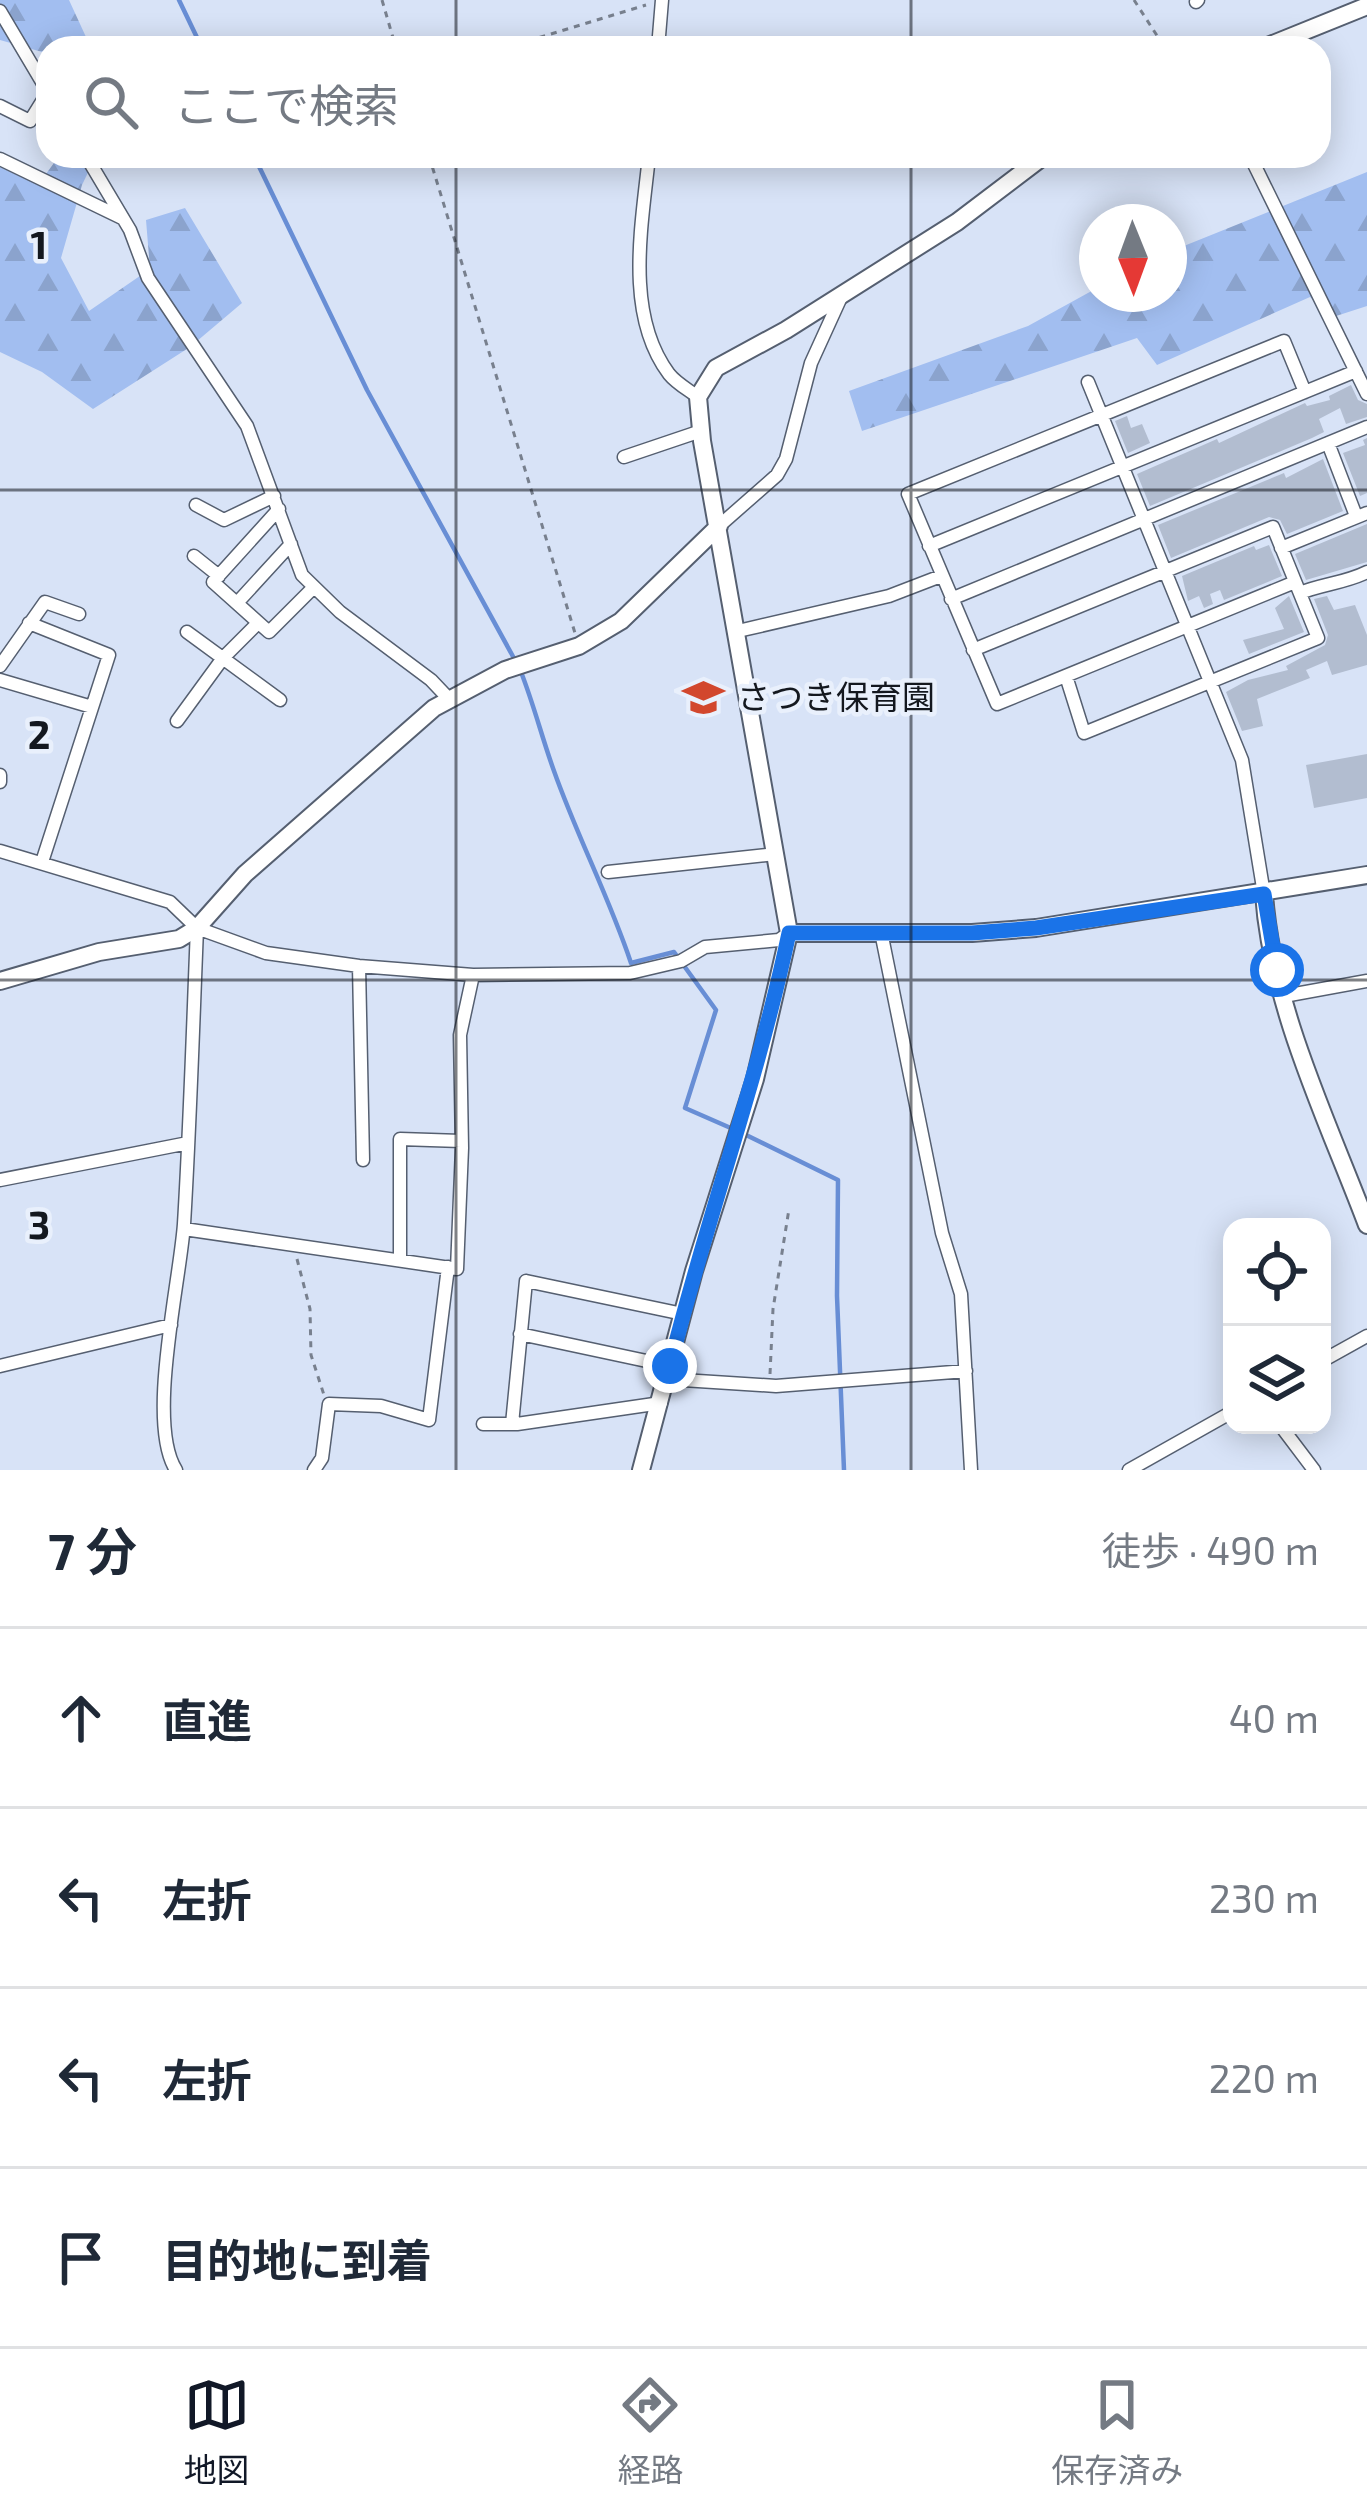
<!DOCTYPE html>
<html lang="ja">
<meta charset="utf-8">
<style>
body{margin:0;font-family:"Exo 2","Noto Sans JP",sans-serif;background:#f2f2f3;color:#1f2937}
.controls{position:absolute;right:36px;bottom:36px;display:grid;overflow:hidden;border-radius:24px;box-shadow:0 6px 30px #0003}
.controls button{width:108px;height:108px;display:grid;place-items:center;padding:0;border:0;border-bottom:3px solid #e0e1e3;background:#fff;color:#1f2937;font:60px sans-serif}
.compass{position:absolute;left:1079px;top:204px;width:108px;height:108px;border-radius:50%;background:#fff;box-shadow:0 6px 30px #0003;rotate:179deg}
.stop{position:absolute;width:36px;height:36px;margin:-27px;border:9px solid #1a73e8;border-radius:50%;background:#fff}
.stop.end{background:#1a73e8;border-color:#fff;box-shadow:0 3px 12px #0008}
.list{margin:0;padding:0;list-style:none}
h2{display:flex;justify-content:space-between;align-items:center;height:156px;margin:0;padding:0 48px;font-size:51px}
h2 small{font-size:39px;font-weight:400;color:#747a83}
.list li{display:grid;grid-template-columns:78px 1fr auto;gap:36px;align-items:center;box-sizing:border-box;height:180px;padding:0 48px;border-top:3px solid #e0e1e3}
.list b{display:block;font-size:45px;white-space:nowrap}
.list em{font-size:39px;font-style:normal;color:#747a83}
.icon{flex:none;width:66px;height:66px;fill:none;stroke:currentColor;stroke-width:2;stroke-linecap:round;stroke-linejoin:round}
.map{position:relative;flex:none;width:1367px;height:1470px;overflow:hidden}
.search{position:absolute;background:#fff;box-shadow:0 6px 30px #0003;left:36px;right:36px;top:36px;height:132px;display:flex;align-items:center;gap:30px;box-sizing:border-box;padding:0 42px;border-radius:36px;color:#747a83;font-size:45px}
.sheet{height:876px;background:#fff}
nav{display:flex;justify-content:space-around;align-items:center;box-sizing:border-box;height:168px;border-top:3px solid #e0e1e3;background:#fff;font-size:33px;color:#747a83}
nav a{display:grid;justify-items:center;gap:6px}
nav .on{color:#111827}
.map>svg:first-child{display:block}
.forest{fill:url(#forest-firs)}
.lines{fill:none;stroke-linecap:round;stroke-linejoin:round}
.stream{stroke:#688ed5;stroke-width:4.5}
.building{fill:#b2bdd0}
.street-casing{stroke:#555f70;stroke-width:15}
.secondary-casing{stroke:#555f70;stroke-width:20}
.path{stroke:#78808e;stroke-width:3;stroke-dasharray:6 6;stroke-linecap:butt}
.street{stroke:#fff;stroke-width:12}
.secondary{stroke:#fff;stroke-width:16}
.route{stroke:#1a73e8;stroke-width:15}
.grid{fill:none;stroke:#14181f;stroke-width:3;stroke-opacity:0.55}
.labels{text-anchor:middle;stroke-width:9;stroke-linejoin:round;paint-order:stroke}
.poi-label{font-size:33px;fill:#14181f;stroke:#e9f0fc;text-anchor:start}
.grid-label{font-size:39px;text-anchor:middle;font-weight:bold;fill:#14181f;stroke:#e9f0fc;stroke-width:9;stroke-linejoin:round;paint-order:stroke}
</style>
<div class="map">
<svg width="1367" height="1470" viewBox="0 0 1367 1470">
<defs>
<pattern id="forest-firs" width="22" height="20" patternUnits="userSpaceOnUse" patternTransform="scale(3)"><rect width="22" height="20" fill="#a2bef0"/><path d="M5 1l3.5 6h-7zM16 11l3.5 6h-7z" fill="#8ba3cd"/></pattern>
</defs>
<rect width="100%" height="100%" fill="#d8e3f7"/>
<path class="forest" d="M0,0H69L86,37L97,48H48V60L42,52L0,40Z
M59,156H96L82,185L61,258L89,311L150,269L146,220L185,208L242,303L190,347L93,409L42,372L0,352V167L38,185Z
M1367,172V306L1333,317L1310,297L1157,365L1137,338L862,431L849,391L1028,326L1097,288V294H1169V252Z"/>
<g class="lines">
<path class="stream" d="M179,0L202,48
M254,156L367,390L516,662
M521,672C534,705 542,738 554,771C577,836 609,897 631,963L674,952L716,1010L685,1108L733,1129
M744,1134L838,1180L837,1296L844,1470"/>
</g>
<path class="building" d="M1351,385L1358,400L1367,404V417L1346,424L1340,408L1319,419L1324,432L1312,438L1150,506L1137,474L1217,439L1219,443L1305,403L1307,406L1330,400L1329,396Z
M1127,416L1131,428L1142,424L1150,443L1128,453L1115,421Z
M1367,438V493L1360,496L1343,453L1365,445L1363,440Z
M1323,459L1343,511L1287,534L1280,520L1269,517L1171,558L1158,525L1284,473L1286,478Z
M1367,524V562L1306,580L1295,554Z
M1269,545L1282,576L1224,600L1220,590L1210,594L1213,604L1204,608L1199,596L1188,601L1182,576L1254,546L1256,550Z
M1289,596L1304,632L1249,654L1243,640L1284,629L1275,608Z
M1327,596L1334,610L1355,605L1367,635V665L1332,675L1327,661L1306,670L1310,678L1257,699L1263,726L1242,731L1226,692L1248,680L1288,670L1286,666L1325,645L1328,635L1314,599Z
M1367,754V798L1314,808L1306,765Z"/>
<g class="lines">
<defs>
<path id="street" d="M1196,2L1198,0
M0,11L48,92L30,121L0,106
M658,48L662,0
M86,156L130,230L148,278L247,426L302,575L340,612L431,680L449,699
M649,156C642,225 624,314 669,374C677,384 689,390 698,397
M1250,156L1367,394
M0,159L122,218
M1088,382L1242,760L1264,894
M1328,443L1356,516
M624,457L701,431
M196,505L224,520L274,496
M279,509L213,582L269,632L314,587
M719,526L777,475L786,459L811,363L842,295
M929,546L1356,371
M1281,548L1367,513
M194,556L219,576
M1295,582L997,704L908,494L1284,341L1305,392
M1300,593C1322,584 1345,583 1367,572
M951,599L1367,427
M237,603L291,544
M29,623L109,655L42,862
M738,631L889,596L941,576
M187,632L280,700
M973,650L1273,527L1318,638L1084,733L1066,676
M0,666L45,602L79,614
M0,680L92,707
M177,721L223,658L258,623
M0,775V782
M0,851L170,902L197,928L266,953L359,966L473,975L630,973L681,961L705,947L779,940L789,933
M608,872L776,854
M881,932L942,1233L961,1294L971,1470
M359,966L363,1160
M1284,996L1367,981
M0,1180L188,1143
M184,1229L457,1269L462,1148L460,1035L473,975
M400,1258V1139L461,1141
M520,1334L670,1366
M1322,1361L1367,1336
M0,1366L171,1325
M667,1379L776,1386L966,1371
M483,1424H517L661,1403
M512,1424L526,1281L683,1314
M1280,1425L1314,1470
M176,1470C146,1423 180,1282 184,1224C190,1125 193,1027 197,928
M314,1470L322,1458L329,1404L381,1406L429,1420L448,1267
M1129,1470L1232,1412"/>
<path id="secondary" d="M1263,48L1367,6
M1264,894C1272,1008 1327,1119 1367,1225
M789,933H972L1036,928L1367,875
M0,981L99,952L179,939L197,928L245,874L434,708L505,670L579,646L621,621L719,526
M641,1470L694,1271L755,1079L789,933L702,441L698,397L716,368L786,330L957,222L1044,156"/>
</defs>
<use href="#street" class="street-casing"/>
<use href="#secondary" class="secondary-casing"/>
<path class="path" d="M382,0L396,48
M1134,0L1165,48
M505,48L646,5
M429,156L575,633
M297,1259L310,1309L311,1355L324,1395
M770,1374L773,1309L789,1209"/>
<use href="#street" class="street"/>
<use href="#secondary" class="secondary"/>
</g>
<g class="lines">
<path class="route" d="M670,1366C706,1220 758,1080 789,933H972L1036,928L1264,894L1277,970"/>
</g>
<path class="grid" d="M456,0V48M911,0V48M456,156V1470M911,156V1470M0,490H1367M0,980H1367"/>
<defs>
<symbol id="school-bare" viewBox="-9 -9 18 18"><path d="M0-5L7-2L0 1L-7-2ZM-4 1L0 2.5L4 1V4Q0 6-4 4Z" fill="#d2472d" stroke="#e9f0fc" stroke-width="2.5" paint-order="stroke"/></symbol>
</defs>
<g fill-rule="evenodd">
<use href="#school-bare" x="674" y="668" width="59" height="59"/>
</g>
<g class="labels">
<g class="poi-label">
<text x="737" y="709">さつき保育園</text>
</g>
</g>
<g class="grid-label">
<text x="39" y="259">1</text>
<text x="39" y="749">2</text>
<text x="39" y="1239">3</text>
</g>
</svg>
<div class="controls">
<button><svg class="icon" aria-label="locate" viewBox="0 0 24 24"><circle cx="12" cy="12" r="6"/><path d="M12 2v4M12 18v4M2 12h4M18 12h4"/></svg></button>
<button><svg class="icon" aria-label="layers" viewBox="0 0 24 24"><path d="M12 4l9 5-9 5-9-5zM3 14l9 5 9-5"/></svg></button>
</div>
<svg class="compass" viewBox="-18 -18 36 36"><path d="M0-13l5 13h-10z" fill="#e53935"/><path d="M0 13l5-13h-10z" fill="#747a83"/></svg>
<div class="stop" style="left:1277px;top:970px"></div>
<div class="stop end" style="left:670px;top:1366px"></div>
<div class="search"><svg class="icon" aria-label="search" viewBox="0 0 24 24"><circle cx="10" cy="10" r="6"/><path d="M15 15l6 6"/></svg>ここで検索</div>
</div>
<section class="sheet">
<h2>7 分<small>徒歩 · 490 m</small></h2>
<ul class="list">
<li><svg class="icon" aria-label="ahead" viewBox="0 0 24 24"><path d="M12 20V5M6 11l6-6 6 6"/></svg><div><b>直進</b></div><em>40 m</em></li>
<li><svg class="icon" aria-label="left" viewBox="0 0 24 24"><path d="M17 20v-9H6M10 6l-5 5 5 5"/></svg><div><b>左折</b></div><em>230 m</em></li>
<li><svg class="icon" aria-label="left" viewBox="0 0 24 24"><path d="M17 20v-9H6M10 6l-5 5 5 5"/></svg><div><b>左折</b></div><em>220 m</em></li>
<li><svg class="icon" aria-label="arrive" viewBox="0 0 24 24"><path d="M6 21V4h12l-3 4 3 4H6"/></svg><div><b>目的地に到着</b></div></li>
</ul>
</section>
<nav>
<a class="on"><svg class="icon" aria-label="map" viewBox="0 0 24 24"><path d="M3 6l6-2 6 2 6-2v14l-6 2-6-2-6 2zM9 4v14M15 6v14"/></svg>地図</a>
<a><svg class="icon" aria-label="directions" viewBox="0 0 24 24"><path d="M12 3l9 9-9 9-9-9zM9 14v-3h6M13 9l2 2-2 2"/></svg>経路</a>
<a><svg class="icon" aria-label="saved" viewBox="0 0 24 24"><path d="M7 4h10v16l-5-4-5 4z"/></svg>保存済み</a>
</nav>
